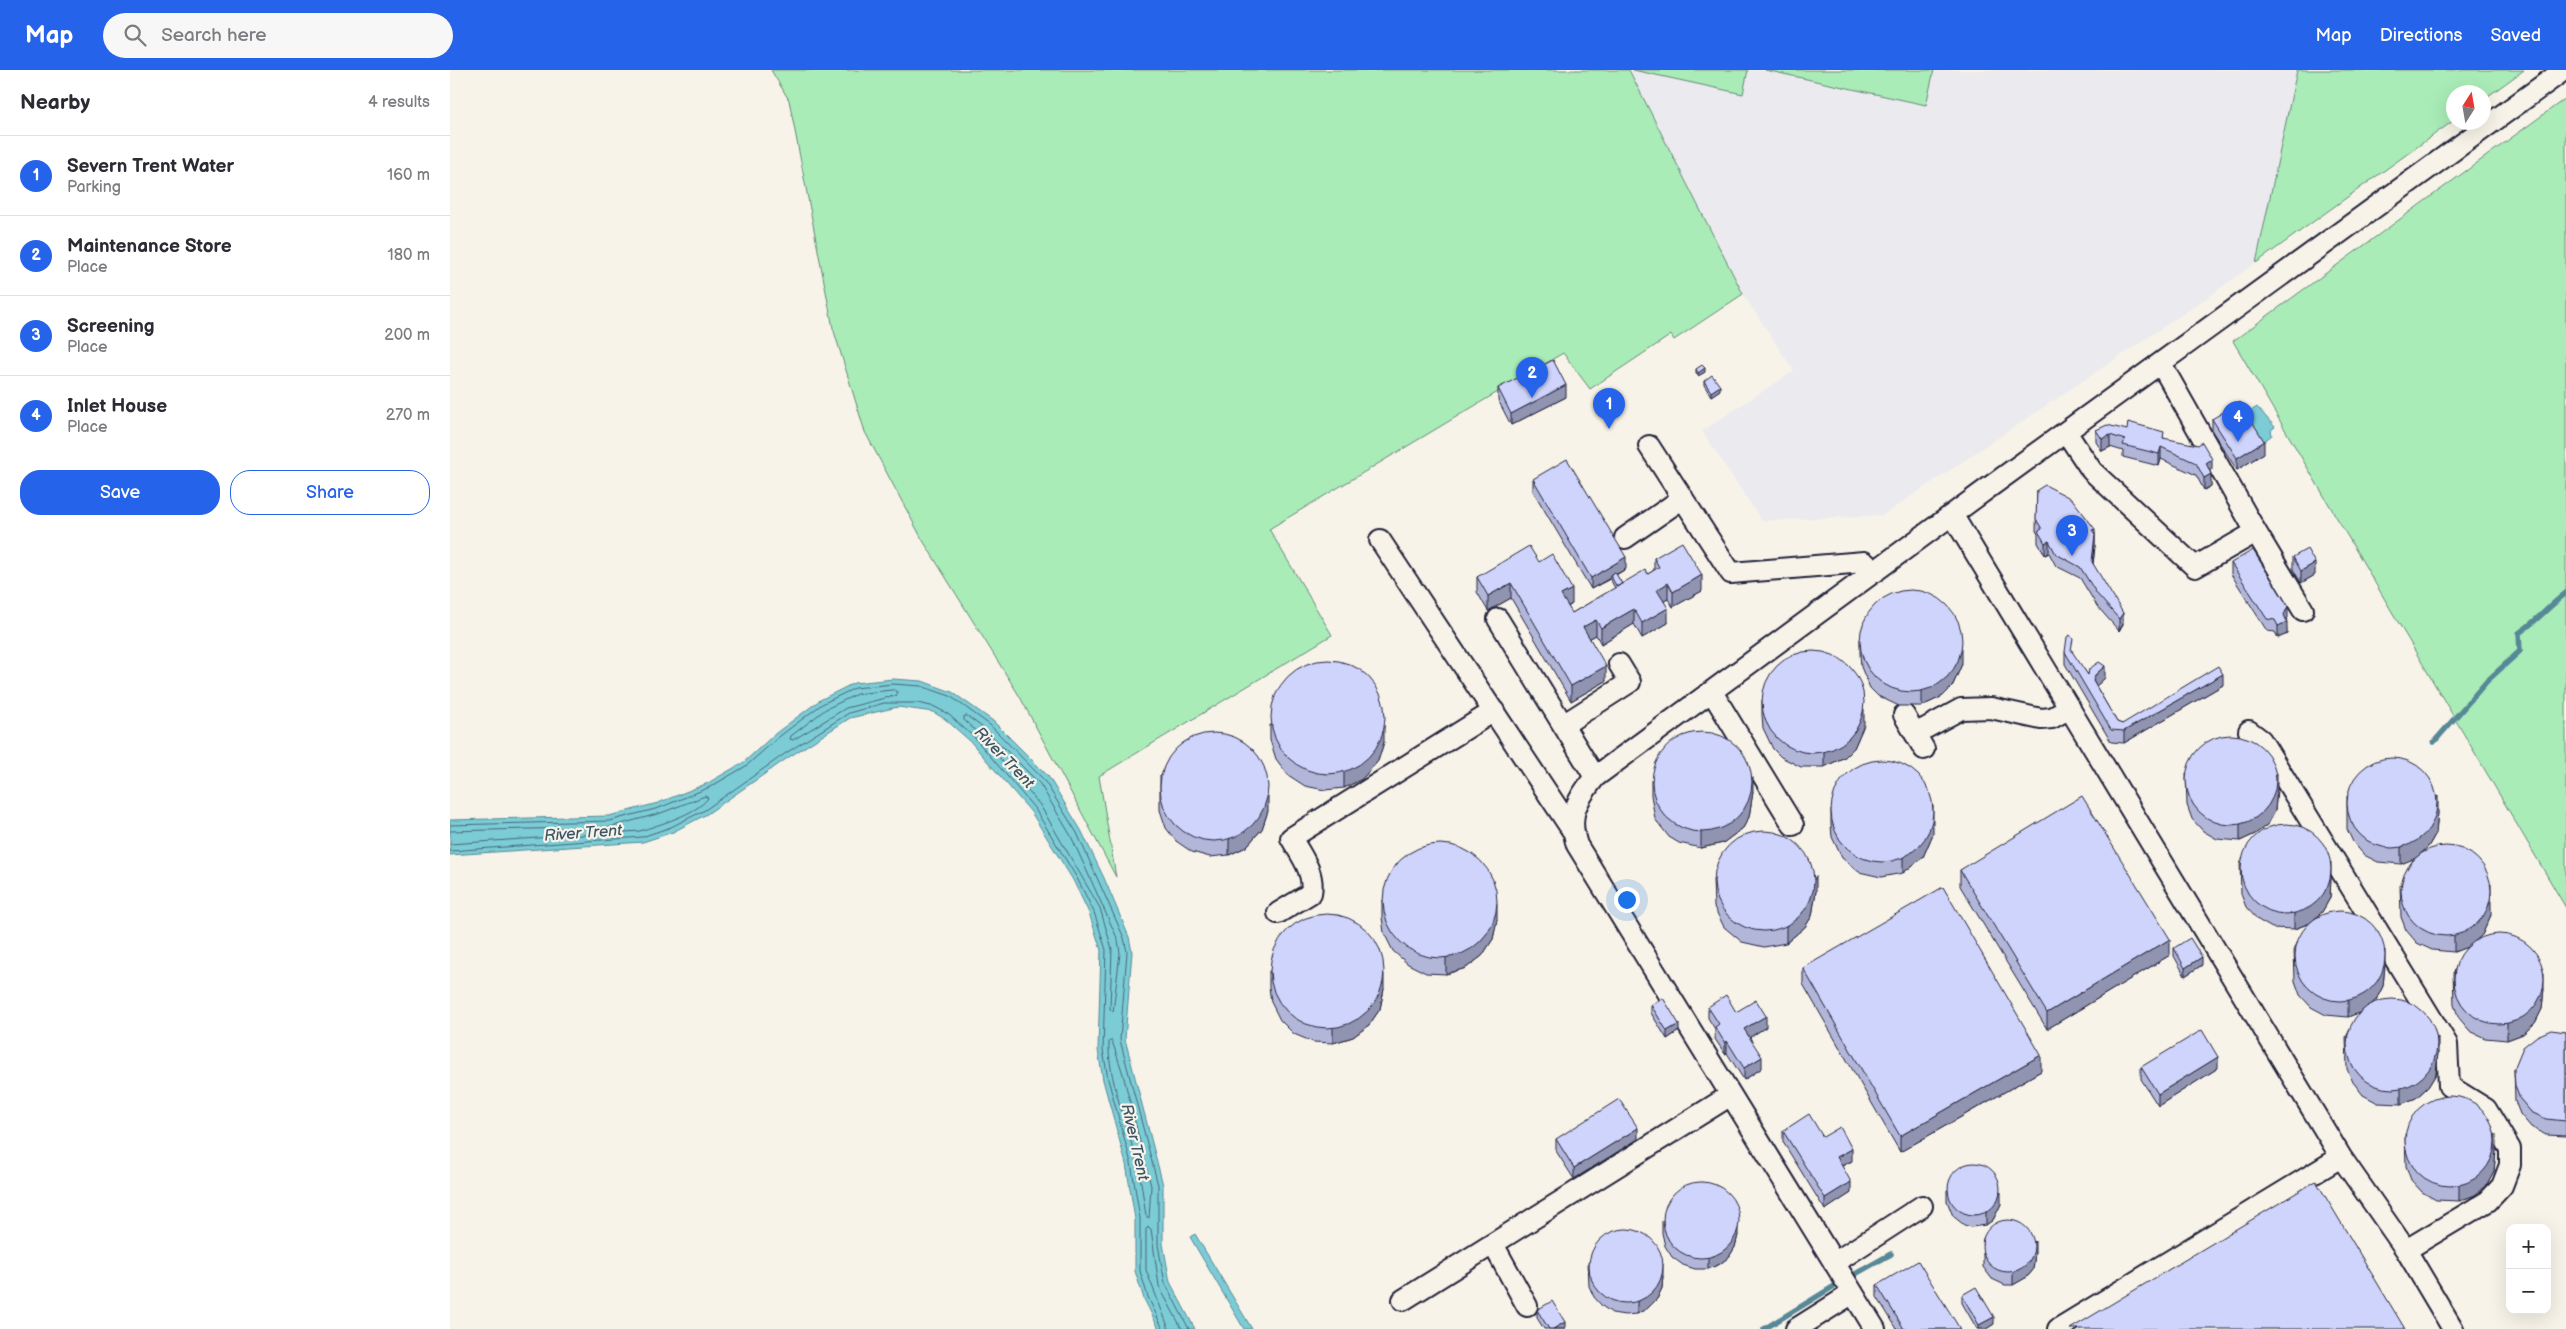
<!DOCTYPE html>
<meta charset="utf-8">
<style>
body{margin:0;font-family:"Balsamiq Sans",sans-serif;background:#f7f7f7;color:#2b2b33}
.controls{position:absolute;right:15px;bottom:15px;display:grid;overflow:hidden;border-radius:10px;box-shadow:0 5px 20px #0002}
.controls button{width:45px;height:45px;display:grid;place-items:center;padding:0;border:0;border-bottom:1px solid #e1e1e2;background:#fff;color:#2b2b33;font:25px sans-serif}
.compass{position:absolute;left:1996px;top:15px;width:45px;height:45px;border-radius:50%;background:#fff;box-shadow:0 5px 20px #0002;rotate:11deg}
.you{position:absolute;left:1176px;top:829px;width:18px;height:18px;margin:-12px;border:4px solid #fff;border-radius:50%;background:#1a73e8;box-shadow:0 0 0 8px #1a73e833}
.badge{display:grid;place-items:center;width:32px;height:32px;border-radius:50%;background:#2563eb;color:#fff;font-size:16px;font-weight:700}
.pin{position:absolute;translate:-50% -41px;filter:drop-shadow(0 1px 2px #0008)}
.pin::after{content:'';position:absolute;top:26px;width:18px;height:15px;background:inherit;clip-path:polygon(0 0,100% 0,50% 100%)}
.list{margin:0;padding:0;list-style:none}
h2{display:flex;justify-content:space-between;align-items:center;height:65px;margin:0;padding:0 20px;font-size:21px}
h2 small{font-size:16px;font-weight:400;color:#7c7c81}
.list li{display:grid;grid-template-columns:32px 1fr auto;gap:15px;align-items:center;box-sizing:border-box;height:80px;padding:0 20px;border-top:1px solid #e1e1e2}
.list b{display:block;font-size:19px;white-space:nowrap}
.list p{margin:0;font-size:16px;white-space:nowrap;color:#7c7c81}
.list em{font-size:16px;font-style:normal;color:#7c7c81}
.actions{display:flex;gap:10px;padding:15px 20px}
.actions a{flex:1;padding:11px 0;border:1px solid #2563eb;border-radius:20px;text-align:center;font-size:18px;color:#2563eb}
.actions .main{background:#2563eb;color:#fff}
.icon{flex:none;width:28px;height:28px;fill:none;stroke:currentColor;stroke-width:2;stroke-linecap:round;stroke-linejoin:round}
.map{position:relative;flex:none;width:2116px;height:1259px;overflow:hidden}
header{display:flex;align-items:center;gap:30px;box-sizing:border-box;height:70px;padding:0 25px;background:#2563eb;color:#fff}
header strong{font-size:24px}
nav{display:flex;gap:28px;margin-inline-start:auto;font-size:18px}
.search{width:350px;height:45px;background:#f7f7f7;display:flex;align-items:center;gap:12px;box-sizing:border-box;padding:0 18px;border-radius:28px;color:#7c7c81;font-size:19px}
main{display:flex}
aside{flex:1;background:#fff}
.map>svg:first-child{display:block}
.built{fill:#ebeaee}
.green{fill:#a9ecb7;stroke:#668779}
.water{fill:#7bccd5;stroke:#578897}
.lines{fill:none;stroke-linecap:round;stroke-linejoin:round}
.shore{stroke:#466679;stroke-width:1}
.stream{stroke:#578897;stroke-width:5.5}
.minor-casing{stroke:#22223b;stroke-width:24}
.minor{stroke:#f7f3e8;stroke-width:20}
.wall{fill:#b2b6d9;stroke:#22223b}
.shaded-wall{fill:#9194b0;stroke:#22223b}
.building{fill:#cfd4fc;stroke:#22223b}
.labels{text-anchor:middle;stroke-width:4.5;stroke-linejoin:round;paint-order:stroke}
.water-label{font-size:16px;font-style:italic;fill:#3d5569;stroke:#f7f3e8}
</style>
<header>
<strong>Map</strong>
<div class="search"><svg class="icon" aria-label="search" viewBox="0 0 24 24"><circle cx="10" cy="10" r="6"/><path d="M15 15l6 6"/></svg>Search here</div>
<nav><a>Map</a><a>Directions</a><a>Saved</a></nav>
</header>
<main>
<aside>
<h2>Nearby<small>4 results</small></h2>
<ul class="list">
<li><span class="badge">1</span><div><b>Severn Trent Water</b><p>Parking</p></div><em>160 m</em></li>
<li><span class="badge">2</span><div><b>Maintenance Store</b><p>Place</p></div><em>180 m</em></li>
<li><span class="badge">3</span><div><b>Screening</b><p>Place</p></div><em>200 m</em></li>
<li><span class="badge">4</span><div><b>Inlet House</b><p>Place</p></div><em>270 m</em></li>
</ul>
<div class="actions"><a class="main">Save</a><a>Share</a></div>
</aside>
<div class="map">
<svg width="2116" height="1259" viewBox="0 0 2116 1259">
<rect width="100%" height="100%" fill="#f7f3e8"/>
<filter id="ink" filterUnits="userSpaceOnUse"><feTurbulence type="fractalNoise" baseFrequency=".02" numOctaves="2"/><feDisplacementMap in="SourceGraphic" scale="10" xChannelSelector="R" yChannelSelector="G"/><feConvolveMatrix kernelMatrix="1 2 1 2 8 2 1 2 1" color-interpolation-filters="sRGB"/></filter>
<g filter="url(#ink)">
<path class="built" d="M1179,0H2074L2034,29V22H2004L2003,51L1758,227L1433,445L1312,451L1252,361L1344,301L1293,224Z"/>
<path class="green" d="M321,0H1179L1293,224L1224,270L1221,265L1140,319L1113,283L819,459L882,565L649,706L666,807L570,627L472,469L415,362L383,258L339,30Z
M1183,0H1298L1293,24Z
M1315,0H1484L1476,35Z
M1847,0H2074L2034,29V22H2004L2003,51L1806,193Z
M2116,28V838L1783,271Z"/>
<path class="water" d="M1807,337L1825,357L1821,360L1822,365L1813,372L1796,344Z
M443,609L472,611L502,622L543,651L598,706L631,760L654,808L679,867L682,882L675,969L713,1115V1174L720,1212L745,1259H709L694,1229L685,1201V1149L676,1094L653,1010L648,980L651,880L639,843L623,810L581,742L520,671L495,649L483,642L448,637L400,648L339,687L257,744L223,762L193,772L0,785V750L159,746L208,733L258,713L294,692L326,663L370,630L404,613Z
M745,1164L802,1259H794L740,1167Z"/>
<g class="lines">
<path class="shore" d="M444,620L447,622V625L396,638L343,670L340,669L341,666L376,639L407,624Z
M517,646L536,660L590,714L621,766L668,870L670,883L663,942L660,939L662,879L650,838L590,735L529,664L514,650V647Z
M0,755L159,751L209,738L260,717L296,696L330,666L372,634L405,618L443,614L471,616L500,626L540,655L594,710L627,763L674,868L677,882L670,970L708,1115V1175L715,1213L739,1259
M0,761L160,757L211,743L255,726L258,728C247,744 208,755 190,761L0,774
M0,781L192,767L221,757L255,740L336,683L399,643L434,633H468L485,637L498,644L524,667L585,739L627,808L644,842L656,880L653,980L658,1009L681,1093L690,1148V1201L698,1227L713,1259
M662,971L673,1004L701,1116L699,1148L696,1146C693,1127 691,1107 686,1089C677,1056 657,1004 659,972Z
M719,1259L696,1200V1159L698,1157L701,1159L709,1216L732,1259"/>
<path class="stream" d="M1984,672L2037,611L2070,581L2069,563C2087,551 2099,536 2116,523
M1400,1207L1441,1184
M1314,1259L1386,1215"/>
<defs>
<path id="minor" d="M1616,362L1642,401L1745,497L1806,462L1711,294
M1199,376L1281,503L1414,492L1425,502
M1503,446L1891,1087L1956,1180L2003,1259
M1806,462L1853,540
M1175,468L1233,428
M930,470L1122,760
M1048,549L1145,707
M1262,622L1343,755
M1454,645L1474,679
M1113,655L1180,612L1169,594
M1799,661L1811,670L1997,974L1999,1016L2036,1039L2060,1079V1095L2052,1116L2038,1131L1956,1180
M1465,664L1511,639L1541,638L1591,649L1602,648L1620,638
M828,843L861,823C865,803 851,785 841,768L1044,641
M1043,1174L1077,1236
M1384,1193L1472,1136
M953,1230L1281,1025
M1346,1259L1403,1223
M1425,1259L1127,775C1117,745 1127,730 1145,707L1541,416L2114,0
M1608,1259L1891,1087"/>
</defs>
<use href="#minor" class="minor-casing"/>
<use href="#minor" class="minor"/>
</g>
<path class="wall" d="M1246,299L1255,302L1248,306L1246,303Z
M1254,311L1270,320L1261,326L1254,315Z
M1048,318L1116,327L1061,355L1048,330Z
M1762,349L1814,383L1787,400L1762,361Z
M1646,360L1714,368L1762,400L1760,402L1761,416L1754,420L1746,405L1711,389L1709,396L1673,387V381L1660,377L1652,381L1646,372Z
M1083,409L1176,499L1166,505L1172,514L1198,504L1204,500V488L1252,521L1223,537L1218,529L1214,531L1218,553L1192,568L1184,554L1151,574L1146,565L1140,568L1156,611L1121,631L1061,528L1038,541L1027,522V507L1089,492L1122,534L1118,537L1122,543L1165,518L1160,509L1141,519L1083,421Z
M1587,420L1645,463V476L1643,494L1673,554L1669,561L1647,536L1630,508L1606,496L1599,483L1595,485L1588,473V464L1586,461Z
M1843,487L1865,505L1851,513L1843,499Z
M1781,493L1838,547L1836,550L1837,564L1828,568L1825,562L1817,561L1781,504Z
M1410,569L1512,594L1502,617L1493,626L1472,636H1449L1428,626L1420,618L1411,597L1410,584Z
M1623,581L1622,583L1638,605L1655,608L1646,616L1667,652L1672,654L1773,615L1674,673L1661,672L1615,594V582Z
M1312,630L1414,655L1404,678L1395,687L1374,697H1351L1331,687L1323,679L1313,658L1312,645Z
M820,655L934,672L928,691L912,709L894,718L875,720L855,716L838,705L826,689L820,670Z
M1736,703L1827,719L1825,740L1818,754L1805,764L1790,771L1767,769L1753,761L1742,749L1737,735Z
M710,706L818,741L812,759L796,777L779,785L760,787L742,782L726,771L716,758L710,740Z
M1201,710L1303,722L1299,747L1293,758L1273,773L1251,778L1229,773L1219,767L1205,749L1201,725Z
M1897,726L1988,742L1986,763L1978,777L1970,784L2041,845L2032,865L2024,872L2094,918L2092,939L2085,953L2073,964L2057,970L2035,968L2020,961L2009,948L2004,935L2003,903L2017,877L2004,882L1982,880L1967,873L1956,860L1951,847L1950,815L1964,788L1951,794L1928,792L1914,785L1903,772L1897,759Z
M1381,739L1483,764L1473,787L1453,803L1431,807L1409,802L1392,788L1382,767L1381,755Z
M1790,792L1881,807L1880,828L1872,842L1868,846L1935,895L1933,916L1926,930L1920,935L1988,982L1986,1004L1978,1017L1966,1028L1951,1034L1928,1033L1913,1025L1903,1012L1897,999L1896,967L1909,942L1898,947L1876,945L1861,937L1850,925L1845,911L1844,879L1858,854L1844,859L1822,858L1808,850L1796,837L1791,824Z
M1510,800L1720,885L1597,959L1510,816Z
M1263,809L1366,821L1362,846L1355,857L1336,873L1314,877L1292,872L1274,857L1264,837Z
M932,831L1047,850L1043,869L1032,886L1016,898L996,904L976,903L958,894L943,881L934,863L932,847Z
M1724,878L1752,895L1735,906L1724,886Z
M1353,898L1591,1001L1450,1082L1353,914Z
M819,901L934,919L930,939L919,955L903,967L883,973L863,972L844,964L830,950L821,932L819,917Z
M1201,935L1229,961L1217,969L1201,943Z
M1258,937L1286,942L1316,957L1300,967L1312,998L1294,1010L1277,983L1275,984L1265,969V959L1258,948Z
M2116,962V1066L2096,1065L2081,1057L2070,1044L2065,1031L2064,999Z
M1691,997L1768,998L1708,1036L1691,1009Z
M1333,1061L1373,1067L1402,1091L1392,1096L1401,1123L1375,1140L1333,1072Z
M1955,1064L2046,1080L2044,1101L2037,1114L2025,1125L2009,1131L1986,1130L1972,1122L1961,1110L1956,1096Z
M1106,1069H1188L1124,1109L1106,1081Z
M1497,1120L1551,1134L1543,1150L1536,1155L1521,1157L1514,1155L1503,1146L1497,1131Z
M1212,1151L1288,1165L1285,1177L1279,1187L1270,1194L1258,1199H1245L1233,1195L1222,1187L1215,1176L1212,1163Z
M1533,1168L1585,1182L1583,1200L1577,1207L1563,1215H1555L1542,1209L1533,1197Z
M1138,1192L1213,1206L1212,1218L1207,1229L1198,1238L1187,1244L1175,1245L1162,1243L1152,1236L1144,1227L1139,1216Z
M1427,1215L1510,1259H1447L1427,1227Z
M1512,1225L1544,1254L1536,1259H1527L1512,1233Z
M1087,1240L1115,1259H1094L1087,1248Z"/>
<path class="shaded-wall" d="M1255,298V302L1248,306V303Z
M1116,315V327L1061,355V344Z
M1270,316V320L1261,326V322Z
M1660,365V377L1652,381V369Z
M1814,371V383L1787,400V388Z
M1711,377V389L1709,396V384Z
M1762,389V400L1756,405V393Z
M1761,404V416L1754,420V408Z
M1645,459V476L1642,504V460Z
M1599,471V483L1595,485V473Z
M1176,487V499L1161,507L1160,505V508L1141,519V508Z
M1865,493V505L1851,513V501Z
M1252,505V521L1223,537V522Z
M1061,513V528L1038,541V526Z
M1218,513V529L1207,535V520Z
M1122,519V534L1111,540V525Z
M1838,536V547L1835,553L1837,552V564L1828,568V556Z
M1218,538V553L1192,568V553Z
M1184,539V554L1151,574V558Z
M1673,543V554L1669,561V549Z
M1146,550V565L1133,572V557Z
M1512,578V594L1502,617L1493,626L1472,636V621Z
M1156,596V611L1121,631V616Z
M1655,596V608L1646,616L1643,611L1646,604Z
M1773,604V615L1674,673V661Z
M1414,639V655L1404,678L1395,687L1374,697V682Z
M934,656V672L928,691L912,709L894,718V702Z
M1827,703V719L1825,740L1818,754L1805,764L1790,771V755Z
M1303,707V722L1299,747L1293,758L1273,773L1251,778V763Z
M818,726V741L812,759L796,777L779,785V770Z
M1988,726V742L1986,763L1978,777L1966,788L1951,794V778Z
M1483,736V764L1473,787L1453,803V788Z
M1881,792V807L1880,828L1872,842L1860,853L1844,859V844Z
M1366,806V821L1362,846L1355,857L1336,873V857Z
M2041,814V845L2032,865L2020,876L2004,882V866Z
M1047,834V850L1043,869L1032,886L1016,898L996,904V888Z
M1720,869V885L1597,959V943Z
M1935,880V895L1933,916L1926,930L1914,941L1898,947V931Z
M1752,887V895L1735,906V898Z
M2094,903V918L2092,939L2085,953L2073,964L2057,970V954Z
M934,904V919L930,939L919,955L903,967L883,973V958Z
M1316,946V957L1294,971V959Z
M1229,954V961L1217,969V961Z
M1988,967V982L1986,1004L1978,1017L1966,1028L1951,1034V1019Z
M1277,971V983L1275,984V973Z
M1591,985V1001L1450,1082V1066Z
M1312,987V998L1294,1010V998Z
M1768,987V998L1708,1036V1024Z
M1188,1058V1069L1124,1109V1098Z
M2046,1064V1080L2044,1101L2037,1114L2025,1125L2009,1131V1116Z
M1402,1079V1091L1387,1098V1087Z
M1401,1112V1123L1375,1140V1128Z
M1551,1122V1134L1543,1150L1536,1155V1143Z
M1288,1154V1165L1285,1177L1279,1187L1270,1194L1258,1199V1187Z
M1585,1171V1182L1583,1200L1577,1207L1563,1215V1203Z
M1213,1194V1206L1212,1218L1207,1229L1198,1238L1187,1244V1232Z
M1544,1247V1254L1536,1259H1529V1255Z
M1115,1252V1259H1103Z"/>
<path class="building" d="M1103,290L1116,315L1061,344L1048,318Z
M1252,295L1255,298L1248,303L1246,299Z
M1262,305L1270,316L1261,322L1254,311Z
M1790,332L1814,371L1787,388L1762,349Z
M1678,352L1714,362L1713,368L1748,375L1752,372L1762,389L1756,393L1761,404L1754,408L1746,393L1711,377L1709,384L1673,375L1675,370L1660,365L1652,369L1646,360L1657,355L1677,360Z
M1117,389L1176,487L1141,508L1083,409Z
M1595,415L1622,429L1645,459L1642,460L1645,464L1642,492L1673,543L1669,549L1647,524L1630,497L1606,484L1599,471L1595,473L1588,461L1592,459L1586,449L1587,420Z
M1232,472L1252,505L1223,522L1218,513L1207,520L1218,538L1192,553L1184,539L1151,558L1146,550L1133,557L1156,596L1121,616L1061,513L1038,526L1027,507L1079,476L1089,492L1102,484L1122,519L1111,525L1122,543L1195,500L1198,504L1209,497L1204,488Z
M1857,479L1865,493L1851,501L1843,487Z
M1803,480L1838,536L1834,545L1837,552L1828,556L1825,550L1817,549L1781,493Z
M1165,502L1172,514L1167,517L1160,505Z
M1410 571a51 51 0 1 1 102 0a51 51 0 1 1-102 0Z
M1620,565L1623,569L1621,580L1638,605L1639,599L1649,592L1655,596L1646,604L1643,611L1667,652L1672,654L1768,596L1773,604L1674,661L1661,660L1615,582L1617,567Z
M1312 632a51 51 0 1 1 102 0a51 51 0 1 1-102 0Z
M821 647a57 57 0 1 1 114 0a57 57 0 1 1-114 0Z
M1202 712a50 50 0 1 1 100 0a50 50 0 1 1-100 0Z
M710 717a54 54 0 1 1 108 0a54 54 0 1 1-108 0Z
M1736 710a45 45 0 1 1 90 0a45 45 0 1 1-90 0Z
M1897 733a45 45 0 1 1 90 0a45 45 0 1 1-90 0Z
M1381 741a51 51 0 1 1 102 0a51 51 0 1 1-102 0Z
M1632,726L1720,869L1597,943L1510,800Z
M1791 799a45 45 0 1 1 90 0a45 45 0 1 1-90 0Z
M1264 811a50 50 0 1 1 100 0a50 50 0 1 1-100 0Z
M933 831a57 57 0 1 1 114 0a57 57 0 1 1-114 0Z
M1951 821a45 45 0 1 1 90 0a45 45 0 1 1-90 0Z
M1493,817L1591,985L1450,1066L1353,898Z
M1845 886a45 45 0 1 1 90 0a45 45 0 1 1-90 0Z
M820 901a57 57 0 1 1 114 0a57 57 0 1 1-114 0Z
M2004 909a45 45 0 1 1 90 0a45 45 0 1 1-90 0Z
M1740,868L1752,887L1735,898L1724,878Z
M1276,925L1286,942L1306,930L1316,946L1294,959L1312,987L1294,998L1277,971L1275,973L1265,957L1269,954L1258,937Z
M1213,928L1229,954L1217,961L1201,935Z
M1897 974a45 45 0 1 1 90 0a45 45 0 1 1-90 0Z
M1752,960L1768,987L1708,1024L1691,997Z
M2101,960L2116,962V1051L2096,1049L2081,1042L2070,1029L2065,1016L2064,999L2073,977L2087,966Z
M1955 1071a45 45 0 1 1 90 0a45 45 0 1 1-90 0Z
M1169,1029L1188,1058L1124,1098L1106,1069Z
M1359,1044L1373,1067L1390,1057L1402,1079L1387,1087L1401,1112L1375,1128L1333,1061Z
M1498 1119a26 26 0 1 1 52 0a26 26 0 1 1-52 0Z
M1866,1111L1955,1259H1620Z
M1213 1150a38 38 0 1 1 76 0a38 38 0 1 1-76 0Z
M1532 1176a26 26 0 1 1 52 0a26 26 0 1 1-52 0Z
M1139 1196a37 37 0 1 1 74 0a37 37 0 1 1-74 0Z
M1468,1191L1510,1259H1454L1427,1215Z
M1526,1217L1544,1247L1529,1255L1512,1225Z
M1102,1231L1115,1252L1103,1259H1099L1087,1240Z"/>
</g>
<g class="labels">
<g class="water-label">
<text transform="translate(555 687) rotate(46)" y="6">River Trent</text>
<text transform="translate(133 762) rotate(-4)" y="6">River Trent</text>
<text transform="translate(686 1072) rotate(77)" y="6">River Trent</text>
</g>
</g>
</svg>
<div class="controls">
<button>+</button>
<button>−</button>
</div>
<svg class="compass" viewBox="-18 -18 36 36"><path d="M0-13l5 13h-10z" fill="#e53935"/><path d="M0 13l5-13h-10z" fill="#7c7c81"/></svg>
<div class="you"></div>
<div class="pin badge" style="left:1159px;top:359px">1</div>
<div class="pin badge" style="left:1082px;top:328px">2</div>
<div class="pin badge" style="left:1622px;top:486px">3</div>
<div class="pin badge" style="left:1788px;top:372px">4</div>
</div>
</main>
